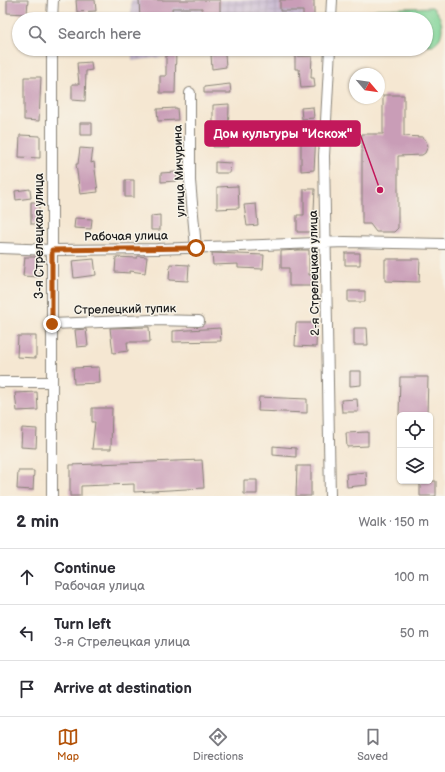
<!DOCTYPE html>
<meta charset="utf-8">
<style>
body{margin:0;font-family:"Balsamiq Sans",sans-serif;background:#f7f7f7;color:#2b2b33}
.controls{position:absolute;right:12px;bottom:12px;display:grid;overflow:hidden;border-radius:6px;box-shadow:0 1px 3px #0004}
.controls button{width:36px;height:36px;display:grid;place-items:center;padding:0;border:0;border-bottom:1px solid #e1e1e2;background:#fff;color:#2b2b33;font:20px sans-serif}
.compass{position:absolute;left:349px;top:68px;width:36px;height:36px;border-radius:50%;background:#fff;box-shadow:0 1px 3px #0004;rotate:119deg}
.stop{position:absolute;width:12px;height:12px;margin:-9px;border:3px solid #b45309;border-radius:50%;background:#fff}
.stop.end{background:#b45309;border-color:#fff;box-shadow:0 1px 4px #0008}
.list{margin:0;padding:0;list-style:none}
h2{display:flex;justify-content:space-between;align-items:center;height:52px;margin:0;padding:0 16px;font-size:17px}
h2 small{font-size:13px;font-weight:400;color:#7c7c81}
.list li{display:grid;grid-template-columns:26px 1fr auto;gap:12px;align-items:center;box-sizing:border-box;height:56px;padding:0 16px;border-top:1px solid #e1e1e2}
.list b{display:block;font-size:15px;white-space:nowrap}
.list p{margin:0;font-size:13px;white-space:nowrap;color:#7c7c81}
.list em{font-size:13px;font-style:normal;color:#7c7c81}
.icon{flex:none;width:22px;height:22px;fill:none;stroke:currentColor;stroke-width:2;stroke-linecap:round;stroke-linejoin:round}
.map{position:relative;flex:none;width:445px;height:496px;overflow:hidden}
.search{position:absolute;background:#fff;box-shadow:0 1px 3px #0004;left:12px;right:12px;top:12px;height:44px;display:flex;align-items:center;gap:10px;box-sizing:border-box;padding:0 14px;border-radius:22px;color:#7c7c81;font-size:15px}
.sheet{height:220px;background:#fff}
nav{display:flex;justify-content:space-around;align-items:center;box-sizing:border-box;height:56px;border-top:1px solid #e1e1e2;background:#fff;font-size:11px;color:#7c7c81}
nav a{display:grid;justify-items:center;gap:2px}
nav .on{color:#b45309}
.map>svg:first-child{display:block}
.industrial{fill:url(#industrial-grid)}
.green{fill:#7ed396;stroke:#4d7859}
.building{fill:#c99db7}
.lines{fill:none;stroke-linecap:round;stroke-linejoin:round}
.minor-casing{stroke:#888277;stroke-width:12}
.minor{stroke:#fff;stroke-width:10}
.route{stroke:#b45309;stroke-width:5}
.labels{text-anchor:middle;stroke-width:3;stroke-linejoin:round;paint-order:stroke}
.street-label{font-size:12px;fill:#1c1c1c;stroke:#f7f3e8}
.leader{fill:none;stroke:#c2185b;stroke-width:1.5}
.callout-dot{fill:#c2185b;stroke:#f7f3e8;stroke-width:1.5}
.callout{fill:#c2185b;stroke:#c2185b;stroke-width:1.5}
.callout-label{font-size:13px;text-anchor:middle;font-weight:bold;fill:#fff}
</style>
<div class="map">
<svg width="445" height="496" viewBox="0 0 445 496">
<defs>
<pattern id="industrial-grid" width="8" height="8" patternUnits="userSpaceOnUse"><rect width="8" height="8" fill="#ccbed3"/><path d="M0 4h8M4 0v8" fill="none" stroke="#afa3b5"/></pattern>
</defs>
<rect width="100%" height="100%" fill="#f7f3e8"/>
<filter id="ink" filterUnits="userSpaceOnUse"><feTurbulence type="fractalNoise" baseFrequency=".025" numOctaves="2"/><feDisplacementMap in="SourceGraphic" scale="8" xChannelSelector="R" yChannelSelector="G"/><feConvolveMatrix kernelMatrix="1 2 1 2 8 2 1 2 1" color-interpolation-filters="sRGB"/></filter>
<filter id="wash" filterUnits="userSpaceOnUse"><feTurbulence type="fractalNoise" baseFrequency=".012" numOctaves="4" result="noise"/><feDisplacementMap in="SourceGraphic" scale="16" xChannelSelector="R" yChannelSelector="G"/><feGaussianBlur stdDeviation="0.9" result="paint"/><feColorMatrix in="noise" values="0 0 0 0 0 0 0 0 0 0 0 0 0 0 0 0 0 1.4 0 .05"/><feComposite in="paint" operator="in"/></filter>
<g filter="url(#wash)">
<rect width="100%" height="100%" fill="#f5e7d2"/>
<path class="industrial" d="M131,0H314V19H131Z
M132,49H313V52H200L132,61Z"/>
<path class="green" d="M432,7C440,13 445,27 440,38C439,40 435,43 433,45H426V19H365L369,11L377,9Z"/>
<g id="blocks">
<path class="building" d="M7,0H28L27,14L7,13Z
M76,0H95L96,11L77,12Z
M139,0H220V18L202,17V8H172L173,19H140Z
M280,0H314V19H303V11H280Z
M166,49L176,50L175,93H160V76H166Z
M225,54L226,67L212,69L211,55Z
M295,56H312L311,78H314L315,87L301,88L299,69H295Z
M91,62L92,70L86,71L85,101L72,100V84H79L77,63Z
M24,77H41L39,121L24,120Z
M230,84L231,93H204V87Z
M383,95H404V136L422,137L425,139L428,146L425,153L422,155L398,156V228L394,232H376L370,224H362V134H383Z
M229,104L228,147H213V105Z
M313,107L314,118L302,119L301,108Z
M177,108L178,120L158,121L157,109Z
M80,123H92V135H80Z
M316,134L314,170L301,171V135Z
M20,135L40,136V158L19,157Z
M80,148L93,149L91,163L94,162L98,192L80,194L76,164H78Z
M215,162L231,163L230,173H215Z
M176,172L177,181L161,182V173Z
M125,180H134V197H125Z
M238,186L239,208L217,209V187Z
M30,189L31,198L16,200L15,191Z
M304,189H315L313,232H297V215H304Z
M31,202H39V224H31Z
M256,204L258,225L247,226L244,205Z
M160,215V230H151V216Z
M75,218L92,219L91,229L74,228Z
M299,250H309V275H312V286H289V268H281V251Z
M212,253L264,255L263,269L238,268V264L213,265Z
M345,253H360V265H345Z
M138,256L147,257L145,273L130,271V273L115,272L116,257L137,258Z
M25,257H40L39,277L23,276Z
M94,259L96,275L74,278L72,261Z
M385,259H420L419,282L385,281Z
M170,264L189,265L188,281L169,280Z
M348,291H365V302H348Z
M296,323H317L316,347L295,346Z
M149,327L150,342H127L128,351L113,353L110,328Z
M220,328L221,341L173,342V331Z
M354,328H367L368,345H354Z
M86,329L88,346L77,347L75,330Z
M18,336H36V358L17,357Z
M99,367L100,383L74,384L73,368Z
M350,371H361V385L350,386Z
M400,377H428L427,415H399Z
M37,392L38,410L17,411L15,393Z
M259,397L307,399V413L258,411Z
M357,399L358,412H342L341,400Z
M92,408H112L111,449H92L95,422H92Z
M22,428L37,429L36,448L21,447Z
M368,432V446L347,447L346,433Z
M273,446L296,448V457L273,455Z
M202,460L204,488L134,492V484L81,486V496H70V465Z
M297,466H311V496H296Z
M18,471H34L33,490L17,489Z
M366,472L367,485L347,487L346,474Z
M244,480H257V494H244Z
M420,481H436V496H420Z"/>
</g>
</g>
<g filter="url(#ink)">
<use href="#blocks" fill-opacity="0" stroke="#888277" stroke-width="1"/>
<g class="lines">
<defs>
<path id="minor" d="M52,19L53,0
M331,19L332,0
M190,93V181L196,248
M0,248L52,250L157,249L345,242L445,244
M52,324L152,320L199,321
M0,382H51
M52,496V49
M330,496L324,156L330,49"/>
</defs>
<use href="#minor" class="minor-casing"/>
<use href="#minor" class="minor"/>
</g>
</g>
<g class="lines" filter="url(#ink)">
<path class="route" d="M52,324V250L196,248"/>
</g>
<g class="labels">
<g class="street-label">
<text transform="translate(179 171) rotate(-92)" y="4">улица Мичурина</text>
<text transform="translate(39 236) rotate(-90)" y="4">3-я Стрелецкая улица</text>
<text transform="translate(126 236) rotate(-1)" y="4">Рабочая улица</text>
<text transform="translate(314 273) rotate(-91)" y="4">2-я Стрелецкая улица</text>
<text transform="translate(125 309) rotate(-1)" y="4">Стрелецкий тупик</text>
</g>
</g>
<path class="leader" d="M380 190L360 134"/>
<circle class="callout-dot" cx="380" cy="190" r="4"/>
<rect class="callout" x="205" y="121" width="155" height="25" rx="4"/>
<g class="callout-label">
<text x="283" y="138">Дом культуры "Искож"</text>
</g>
</svg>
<div class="controls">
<button><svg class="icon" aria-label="locate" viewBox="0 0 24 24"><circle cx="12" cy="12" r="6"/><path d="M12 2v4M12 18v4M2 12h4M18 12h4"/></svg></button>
<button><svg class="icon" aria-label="layers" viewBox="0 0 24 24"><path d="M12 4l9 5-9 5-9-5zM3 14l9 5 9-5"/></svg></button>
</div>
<svg class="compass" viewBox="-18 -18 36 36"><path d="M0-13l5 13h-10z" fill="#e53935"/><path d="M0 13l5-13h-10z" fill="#7c7c81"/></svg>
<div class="stop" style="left:196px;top:248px"></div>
<div class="stop end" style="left:52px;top:324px"></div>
<div class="search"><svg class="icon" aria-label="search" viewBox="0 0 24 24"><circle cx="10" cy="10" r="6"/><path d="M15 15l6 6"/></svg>Search here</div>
</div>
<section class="sheet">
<h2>2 min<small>Walk · 150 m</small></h2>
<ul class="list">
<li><svg class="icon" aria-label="ahead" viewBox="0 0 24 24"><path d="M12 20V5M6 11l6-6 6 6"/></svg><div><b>Continue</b><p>Рабочая улица</p></div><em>100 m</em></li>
<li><svg class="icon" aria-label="left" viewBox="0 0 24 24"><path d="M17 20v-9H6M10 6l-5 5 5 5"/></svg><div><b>Turn left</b><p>3-я Стрелецкая улица</p></div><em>50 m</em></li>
<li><svg class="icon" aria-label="arrive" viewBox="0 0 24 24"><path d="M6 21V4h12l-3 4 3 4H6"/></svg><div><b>Arrive at destination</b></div></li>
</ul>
</section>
<nav>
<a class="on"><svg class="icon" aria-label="map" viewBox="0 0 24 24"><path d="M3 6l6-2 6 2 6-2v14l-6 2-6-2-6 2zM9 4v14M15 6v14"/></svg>Map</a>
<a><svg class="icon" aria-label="directions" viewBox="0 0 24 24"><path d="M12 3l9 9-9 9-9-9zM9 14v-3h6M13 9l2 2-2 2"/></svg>Directions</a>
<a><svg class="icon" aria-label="saved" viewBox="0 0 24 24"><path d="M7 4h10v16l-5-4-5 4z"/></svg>Saved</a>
</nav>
